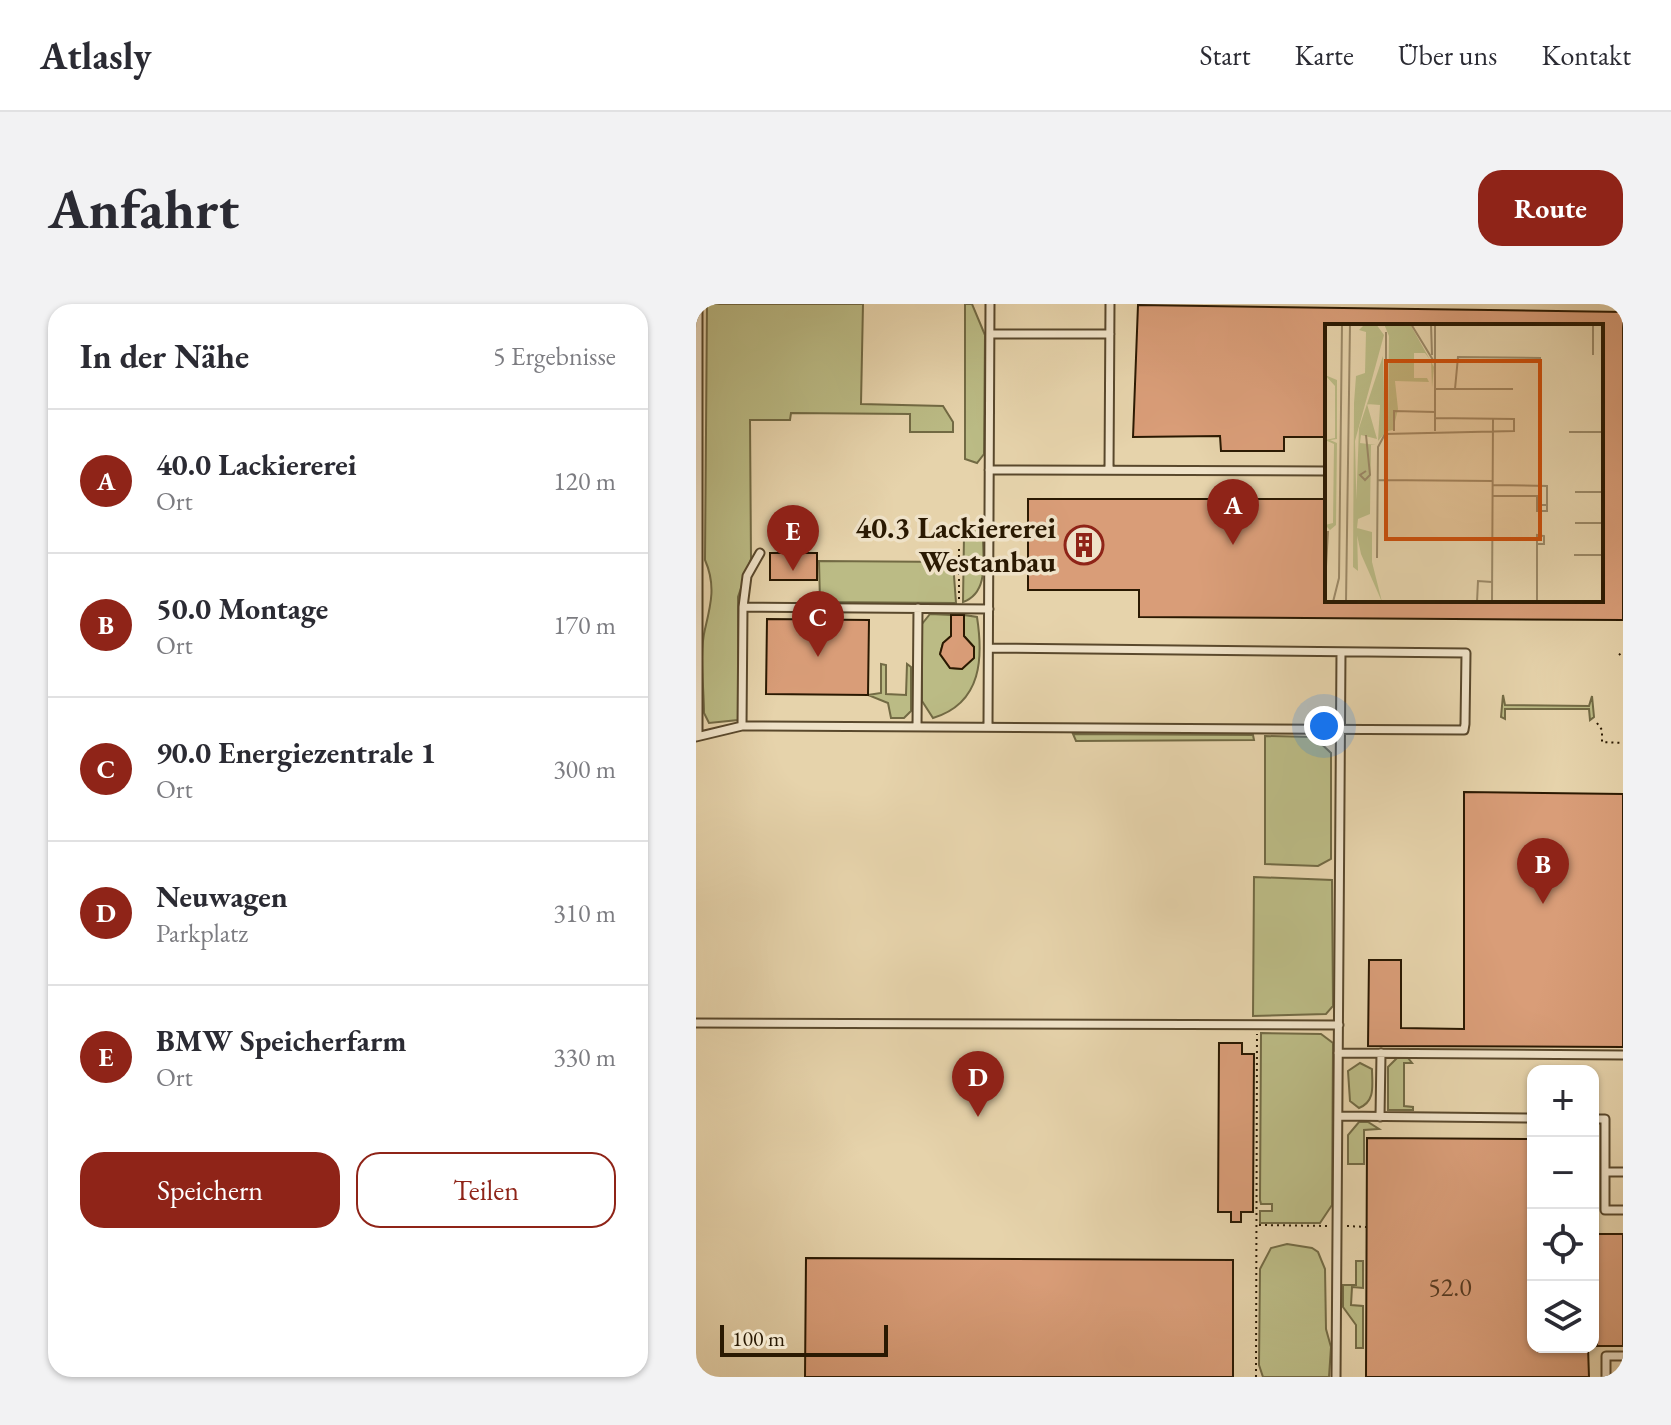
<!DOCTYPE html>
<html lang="de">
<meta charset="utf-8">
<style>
body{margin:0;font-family:"EB Garamond",serif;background:#f2f2f3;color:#2b2b33}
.controls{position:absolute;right:24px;bottom:24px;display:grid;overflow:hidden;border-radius:16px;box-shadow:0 2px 6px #0004}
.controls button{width:72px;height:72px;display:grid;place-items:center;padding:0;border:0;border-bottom:2px solid #e1e1e2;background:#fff;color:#2b2b33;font:40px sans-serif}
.scale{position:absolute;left:24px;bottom:20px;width:168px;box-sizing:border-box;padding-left:8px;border:4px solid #2a1902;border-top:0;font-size:22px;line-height:28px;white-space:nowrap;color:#2a1902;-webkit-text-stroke:6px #efe2c8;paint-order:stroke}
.you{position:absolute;left:628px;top:422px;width:28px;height:28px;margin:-20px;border:6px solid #fff;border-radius:50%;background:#1a73e8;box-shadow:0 0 0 12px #1a73e833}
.badge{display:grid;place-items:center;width:52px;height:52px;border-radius:50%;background:#8f2418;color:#fff;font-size:26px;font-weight:700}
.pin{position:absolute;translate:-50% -66px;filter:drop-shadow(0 2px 4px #0008)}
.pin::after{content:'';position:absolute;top:42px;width:28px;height:24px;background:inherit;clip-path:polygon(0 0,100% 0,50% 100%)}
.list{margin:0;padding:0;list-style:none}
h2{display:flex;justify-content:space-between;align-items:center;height:104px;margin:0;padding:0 32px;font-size:34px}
h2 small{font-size:26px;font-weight:400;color:#7c7c81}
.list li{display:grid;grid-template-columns:52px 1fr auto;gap:24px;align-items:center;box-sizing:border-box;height:144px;padding:0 32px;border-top:2px solid #e1e1e2}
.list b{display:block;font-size:30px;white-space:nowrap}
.list p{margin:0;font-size:26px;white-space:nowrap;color:#7c7c81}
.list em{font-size:26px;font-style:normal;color:#7c7c81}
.actions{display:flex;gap:16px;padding:24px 32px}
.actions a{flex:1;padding:18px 0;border:2px solid #8f2418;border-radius:24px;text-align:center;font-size:28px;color:#8f2418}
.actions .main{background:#8f2418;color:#fff}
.icon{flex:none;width:44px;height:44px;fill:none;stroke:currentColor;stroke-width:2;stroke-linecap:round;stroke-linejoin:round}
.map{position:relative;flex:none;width:927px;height:1073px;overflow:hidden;border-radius:24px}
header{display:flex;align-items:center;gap:48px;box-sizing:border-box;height:112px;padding:0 40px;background:#fff;border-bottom:2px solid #e1e1e2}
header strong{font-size:38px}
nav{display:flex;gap:44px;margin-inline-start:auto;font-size:28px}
.intro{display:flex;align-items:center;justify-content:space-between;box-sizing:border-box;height:192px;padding:0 48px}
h1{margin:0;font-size:56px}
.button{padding:20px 36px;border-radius:24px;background:#8f2418;color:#fff;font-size:28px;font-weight:700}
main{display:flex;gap:48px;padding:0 48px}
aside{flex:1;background:#fff;border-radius:24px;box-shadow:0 2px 6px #0004}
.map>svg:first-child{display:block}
.green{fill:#bbbb85;stroke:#726a44;stroke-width:2}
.building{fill:#d99d78;stroke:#2a1902;stroke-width:2}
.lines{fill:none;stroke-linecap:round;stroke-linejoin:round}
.service-casing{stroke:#59482c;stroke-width:11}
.path{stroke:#2a1902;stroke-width:2;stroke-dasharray:2 4;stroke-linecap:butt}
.service{stroke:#efe2c8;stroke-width:7}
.labels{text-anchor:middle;stroke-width:7;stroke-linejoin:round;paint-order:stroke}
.number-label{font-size:26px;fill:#563a20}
.poi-label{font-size:30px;font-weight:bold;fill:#2a1902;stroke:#efe2c8;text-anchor:end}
.inset-road{fill:none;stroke:#9b8967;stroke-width:2}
.view{fill:#cc4f0a;fill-opacity:0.15;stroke:#cc4f0a;stroke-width:4}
.inset-edge{fill:none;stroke:#2a1902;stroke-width:4}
</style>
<header>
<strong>Atlasly</strong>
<nav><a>Start</a><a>Karte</a><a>Über uns</a><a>Kontakt</a></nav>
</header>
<div class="intro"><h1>Anfahrt</h1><a class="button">Route</a></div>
<main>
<aside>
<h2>In der Nähe<small>5 Ergebnisse</small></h2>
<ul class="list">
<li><span class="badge">A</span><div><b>40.0 Lackiererei</b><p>Ort</p></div><em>120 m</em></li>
<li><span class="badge">B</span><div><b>50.0 Montage</b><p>Ort</p></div><em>170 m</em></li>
<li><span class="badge">C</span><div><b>90.0 Energiezentrale 1</b><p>Ort</p></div><em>300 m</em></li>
<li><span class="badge">D</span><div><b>Neuwagen</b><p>Parkplatz</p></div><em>310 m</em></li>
<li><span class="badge">E</span><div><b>BMW Speicherfarm</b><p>Ort</p></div><em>330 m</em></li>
</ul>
<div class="actions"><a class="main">Speichern</a><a>Teilen</a></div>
</aside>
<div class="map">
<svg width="927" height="1073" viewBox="0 0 927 1073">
<rect width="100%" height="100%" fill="#e6d3ab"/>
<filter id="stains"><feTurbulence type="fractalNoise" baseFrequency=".0025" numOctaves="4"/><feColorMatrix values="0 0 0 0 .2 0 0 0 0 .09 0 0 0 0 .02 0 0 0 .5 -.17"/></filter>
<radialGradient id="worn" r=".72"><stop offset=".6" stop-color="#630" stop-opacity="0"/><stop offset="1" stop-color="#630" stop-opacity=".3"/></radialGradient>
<path class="green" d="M11,0H167L165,100L247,102L257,118V128H214V110L95,109L94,116H54L55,255L42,293V416L13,419L8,409C8,383 3,350 9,325C15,300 20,281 9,256Z
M269,0H276L289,31L288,150L281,159L269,155Z
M277,222L287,233C287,256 293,289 267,298L268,231Z
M123,257L257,258L260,299L124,298Z
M234,310L255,311V332L247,339L244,350L254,364L266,365L277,354L278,343L268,332V311L281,313C287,352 287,399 237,414L226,397V320Z
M185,360L190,361V390L210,391L211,360L215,363V407L208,414H195L192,399L172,391L185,389Z
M807,391L809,401L893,402L896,392L898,413L894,416L893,405H809V415L805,413Z
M377,430L557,431L558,436L380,437Z
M569,432L618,433L635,449V555L622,562L569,560Z
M558,573L636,576L637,702L630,710L557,712Z
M565,729L625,730L637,739L636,901L624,919H564V907H576V900H565L564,896Z
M701,754H712L716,759H708V802L717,803V806H692V763Z
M664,759L676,765C676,781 680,797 663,804L654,797L652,767Z
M663,818H672L683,825L668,826V860H652V831Z
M591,940L616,944L622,948L629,965L630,1025L635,1043L633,1073H567L563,1061L564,965L575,944Z
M660,957H667V984L656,983L655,1001L667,1002V1044H660V1021L647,1003V981H660Z"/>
<path class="building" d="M442,1L927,8V316L443,313V286H332V195H631V296H905V22H631V133H588V147H525L524,132L437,133Z
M74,249H121V276H74Z
M255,311H268V332L278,343V354L266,365L254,364L244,350L247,339L255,332Z
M71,315L173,316L172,391L70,390Z
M768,488L927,490V743L672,742L673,656H705V724L768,725Z
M523,739H546V750H558L557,908H545V918H535V908H522Z
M671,834L837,835V1043H892L893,1073H670Z
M897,930H927V1042H901V1025H897Z
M110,954L537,956V1073H109Z"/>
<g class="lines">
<defs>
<path id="service" d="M294,30H414
M293,166L631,167
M413,166L414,0
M47,303L51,272L64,249
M46,422L47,303L293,305
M221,423L222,304
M292,423L294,0
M2,431V0
M0,433L46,422L768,426L769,420L770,349L293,344
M0,719L643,721
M642,749L927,751
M642,812L837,814
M684,813L685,749
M897,815H909V906H927
M909,868H927
M640,1073L645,348
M910,1073V1052H927"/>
</defs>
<use href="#service" class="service-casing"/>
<path class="path" d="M263,245V296
M923,351L927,347
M901,419L906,426V438L927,439
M563,921L633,922
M651,922L671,923
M560,1073L561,730"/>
<use href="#service" class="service"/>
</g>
<defs>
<symbol id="building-ring" viewBox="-11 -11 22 22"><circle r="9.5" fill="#efe2c8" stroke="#8f2418" stroke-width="1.5"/><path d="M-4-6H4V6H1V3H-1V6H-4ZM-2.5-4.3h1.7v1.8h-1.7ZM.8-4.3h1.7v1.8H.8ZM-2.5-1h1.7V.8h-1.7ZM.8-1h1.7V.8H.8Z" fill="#8f2418"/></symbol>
</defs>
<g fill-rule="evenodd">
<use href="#building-ring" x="366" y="219" width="44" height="44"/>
</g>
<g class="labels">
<g class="number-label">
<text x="754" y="992">52.0</text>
</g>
<g class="poi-label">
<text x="360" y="234">40.3 Lackiererei<tspan x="360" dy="34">Westanbau</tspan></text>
</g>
</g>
<g transform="translate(629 20)">
<rect width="278" height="278" fill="#e6d3ab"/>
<path d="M40,0H51L59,11L30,117L33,247L28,243L29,79L31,52L40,49L41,8L34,6ZM59,0H85L109,43L107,64L106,37L100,29H89V54H102L104,58L70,57L73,85L68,106L63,107L64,12ZM58,32L60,109L53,117L55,81L42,80L52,115L36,111L35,119L51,121H46L45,190L33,195L32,204L47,208V238L57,278L36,230L31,206V185L34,104ZM0,51L12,56V115L5,116L12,119L11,201L5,206L0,201L8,199L9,120L0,116L10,114V62Z" fill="#bbbb85"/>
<path class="inset-road" d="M86,0L108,36M106,0L107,31M61,8V109M268,31V0M110,65H188M130,65L133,33L216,34M69,107V87L110,88M110,107V0M244,108H278M41,147L35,151L40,156L45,151L41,111M53,156L168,157M168,161L222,162V181M250,168H278M167,172H212V187H222V181H212M250,199H278M249,231H278M52,234L53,123L60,110L189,107V95L110,94M0,260L3,207M8,278L14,254L17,0M21,278L25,0M152,278L153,257L167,258M167,278L168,95M212,278V211L219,212V220H212"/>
<path class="view" d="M61,37H215V215H61Z"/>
<rect width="278" height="278" class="inset-edge"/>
</g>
<rect width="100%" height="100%" filter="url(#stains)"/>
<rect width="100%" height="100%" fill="url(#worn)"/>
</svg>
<div class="controls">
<button>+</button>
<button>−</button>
<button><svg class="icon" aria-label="locate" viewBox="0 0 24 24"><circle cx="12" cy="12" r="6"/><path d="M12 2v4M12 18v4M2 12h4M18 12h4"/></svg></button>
<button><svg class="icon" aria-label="layers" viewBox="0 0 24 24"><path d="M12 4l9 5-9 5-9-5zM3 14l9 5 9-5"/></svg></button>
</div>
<div class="scale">100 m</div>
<div class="you"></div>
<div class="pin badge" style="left:537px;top:241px">A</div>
<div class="pin badge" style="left:847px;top:600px">B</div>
<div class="pin badge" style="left:122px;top:353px">C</div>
<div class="pin badge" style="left:282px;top:813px">D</div>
<div class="pin badge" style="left:97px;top:267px">E</div>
</div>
</main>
